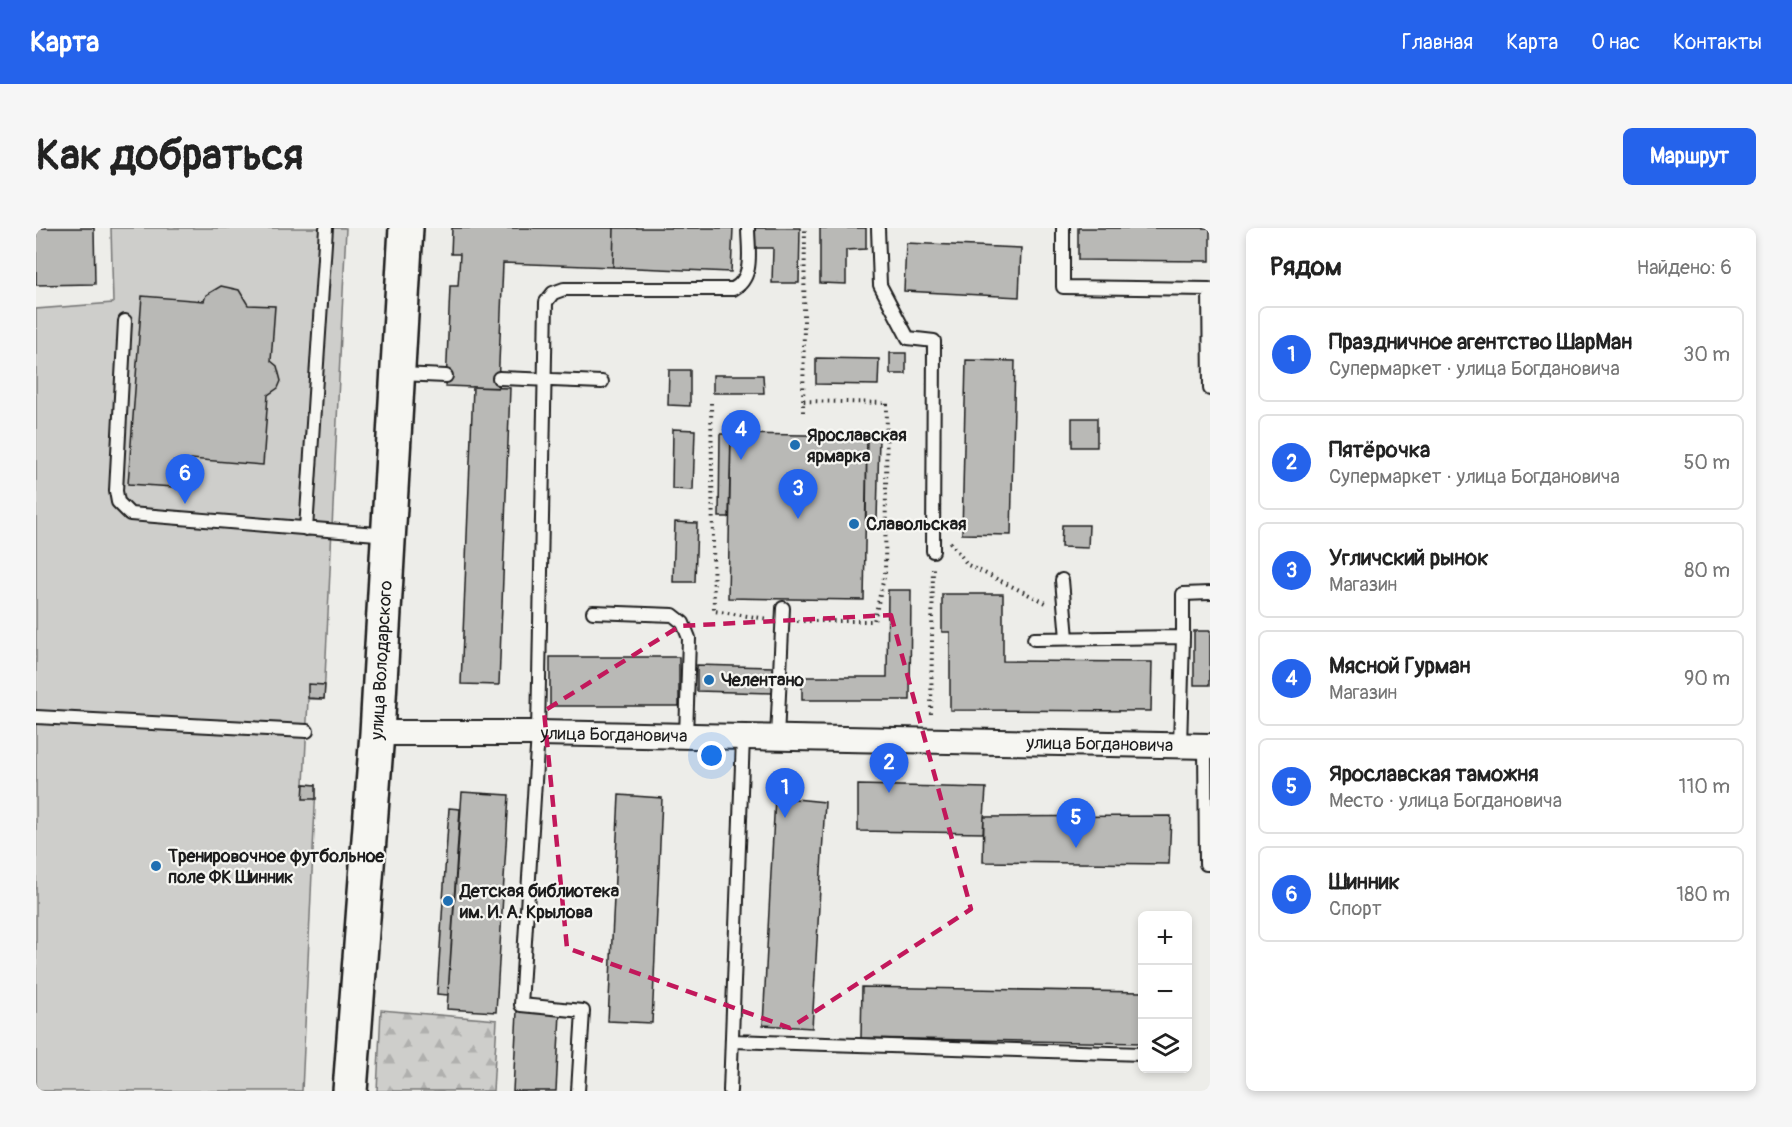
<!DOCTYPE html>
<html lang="ru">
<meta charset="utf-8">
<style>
body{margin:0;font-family:Pangolin,sans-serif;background:#f6f6f6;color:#222}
.controls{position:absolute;right:18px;bottom:18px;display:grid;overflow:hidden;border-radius:9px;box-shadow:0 3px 9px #0003}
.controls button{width:54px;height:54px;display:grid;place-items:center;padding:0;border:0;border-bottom:2px solid #e0e0e0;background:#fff;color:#222;font:30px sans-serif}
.you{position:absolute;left:676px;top:528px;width:21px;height:21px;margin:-15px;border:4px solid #fff;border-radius:50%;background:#1a73e8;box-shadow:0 0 0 9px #1a73e833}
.badge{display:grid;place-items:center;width:39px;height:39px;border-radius:50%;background:#2563eb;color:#fff;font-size:20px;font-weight:700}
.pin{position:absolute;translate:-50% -50px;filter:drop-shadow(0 2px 3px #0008)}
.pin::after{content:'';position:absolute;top:32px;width:21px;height:18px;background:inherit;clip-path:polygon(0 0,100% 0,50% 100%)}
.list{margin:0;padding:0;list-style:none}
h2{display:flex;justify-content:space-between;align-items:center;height:78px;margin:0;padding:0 24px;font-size:26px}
h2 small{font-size:20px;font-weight:400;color:#767676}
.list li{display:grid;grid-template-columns:39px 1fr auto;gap:18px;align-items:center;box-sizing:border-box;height:96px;margin:0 12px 12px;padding:0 12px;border:2px solid #e0e0e0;border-radius:9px}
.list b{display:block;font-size:22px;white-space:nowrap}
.list p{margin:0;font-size:20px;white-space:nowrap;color:#767676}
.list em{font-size:20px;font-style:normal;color:#767676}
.icon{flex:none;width:33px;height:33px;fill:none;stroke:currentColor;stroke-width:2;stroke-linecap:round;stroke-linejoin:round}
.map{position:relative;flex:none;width:1174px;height:863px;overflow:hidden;border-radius:9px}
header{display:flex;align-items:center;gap:36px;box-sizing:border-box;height:84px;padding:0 30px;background:#2563eb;color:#fff}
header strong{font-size:28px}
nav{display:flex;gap:33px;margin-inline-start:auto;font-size:21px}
.intro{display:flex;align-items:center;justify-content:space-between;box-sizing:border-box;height:144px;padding:0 36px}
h1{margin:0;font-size:42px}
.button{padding:15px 27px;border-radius:9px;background:#2563eb;color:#fff;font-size:21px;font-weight:700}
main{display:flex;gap:36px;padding:0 36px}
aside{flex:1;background:#fff;border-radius:9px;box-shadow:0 3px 9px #0003}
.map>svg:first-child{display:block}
.forest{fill:url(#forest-firs);stroke:#757574;stroke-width:1.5}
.garden{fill:#cececb;stroke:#757574;stroke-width:1.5}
.building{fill:#b9b9b6;stroke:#1c1c1c;stroke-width:1.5}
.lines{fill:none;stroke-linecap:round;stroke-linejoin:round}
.lane-casing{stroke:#1c1c1c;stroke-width:16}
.street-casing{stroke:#1c1c1c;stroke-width:28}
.secondary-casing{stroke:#1c1c1c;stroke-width:38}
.path{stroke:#1c1c1c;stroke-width:4;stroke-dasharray:1.5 4.5;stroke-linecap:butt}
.lane{stroke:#f6f6f2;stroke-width:12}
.street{stroke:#f6f6f2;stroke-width:24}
.secondary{stroke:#f6f6f2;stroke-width:33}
.marked{fill:none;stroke:#c2185b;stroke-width:4.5;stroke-dasharray:12 8;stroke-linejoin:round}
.poi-dot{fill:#1f6fb2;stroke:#f6f6f2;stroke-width:2}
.labels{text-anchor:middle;stroke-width:4.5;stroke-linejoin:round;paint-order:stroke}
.poi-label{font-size:18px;font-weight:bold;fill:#1c1c1c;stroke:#f6f6f2;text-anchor:start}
.street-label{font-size:18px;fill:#1c1c1c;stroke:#f6f6f2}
</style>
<header>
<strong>Карта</strong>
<nav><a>Главная</a><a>Карта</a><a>О нас</a><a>Контакты</a></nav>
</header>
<div class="intro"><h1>Как добраться</h1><a class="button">Маршрут</a></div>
<main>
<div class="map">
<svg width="1174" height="863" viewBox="0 0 1174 863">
<defs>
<pattern id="forest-firs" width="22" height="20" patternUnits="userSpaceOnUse" patternTransform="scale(1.5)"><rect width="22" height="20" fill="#cececb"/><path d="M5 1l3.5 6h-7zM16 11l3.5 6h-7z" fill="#b0b0ae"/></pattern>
</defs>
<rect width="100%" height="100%" fill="#edede9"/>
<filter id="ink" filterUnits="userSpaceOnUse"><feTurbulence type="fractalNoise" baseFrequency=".0167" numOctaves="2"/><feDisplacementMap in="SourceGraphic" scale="12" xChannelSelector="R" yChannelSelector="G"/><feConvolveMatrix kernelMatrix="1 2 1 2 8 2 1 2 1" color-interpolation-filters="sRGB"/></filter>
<g filter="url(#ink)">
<path class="forest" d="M345,782L461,792L457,863H341Z"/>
<path class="garden" d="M75,0H310L288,471H272L268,556L280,557L266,863H0V81L77,75Z"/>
<path class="building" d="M0,0H58L59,56L0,57Z
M416,0H578L577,39L467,35L462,160L410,158L414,58H422L424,26H415Z
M578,0H697L695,44L577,39Z
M717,0H764L763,55H736L737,20H717Z
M784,0H830V21L810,22V56L784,55Z
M1042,0H1174V33L1042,32Z
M870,15L985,20L983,69L868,63Z
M185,58L203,62L212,77L239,78L235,133L241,138L245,153L242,160L232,167L227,237L155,231L153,260L92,256L106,68L168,73L170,67Z
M854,125H870V146H854Z
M780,130L843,131L842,157L780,156Z
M930,132L979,133L975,307L926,306Z
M633,142H654V178L632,177Z
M677,147H727L728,165H677Z
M437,159L474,160L463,457L425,456Z
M1036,190H1061V219H1036Z
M637,201L659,202L657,262L636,261Z
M684,206H695L693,289H683Z
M695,206L831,208L828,372L692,370Z
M831,208L843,209L841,292H830Z
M639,294L661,295L659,354H637Z
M1026,297H1053L1052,320L1025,319Z
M852,362H875L874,472H766V449H851Z
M906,366H967V433L1116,434L1115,483L914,482V404H906Z
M1158,403H1174V457H1158Z
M514,429H643V478H514Z
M661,437L738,439L737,465L661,463Z
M272,456L289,457L288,471L272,470Z
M268,556L280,557V571H267Z
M822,557L950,560L947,605L822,603Z
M426,564L473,567L460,784L411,781Z
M583,567L626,570L616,795L572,793Z
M739,569L789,574L776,800L727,797Z
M413,580L424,581L412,767L401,766Z
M1135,588L1133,636L947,634L948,589Z
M826,759L1106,764V815L825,810Z
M481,783L524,785L520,863H477Z"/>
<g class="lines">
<defs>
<path id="lane" d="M842,0L844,57L872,110L898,113L897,323
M1027,0V59L1173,61L1174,161
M89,93L80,263L82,274L94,286L353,307
M364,146L410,148
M463,150L566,154
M270,301L290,0
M1026,352L1031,410
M557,384L637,387L647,395L653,410L650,509
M1147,409V366L1174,365
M998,411L1147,409L1144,518
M0,489L271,503
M741,510L747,380
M1169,518L1170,636H1174
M696,813L1106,826
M542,863L547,783L485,777L502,505L510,74L517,65L528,61H697C719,50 712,21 712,0
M694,863L707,509"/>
<g id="street">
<path id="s1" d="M341,505H502L1174,518"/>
</g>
<g id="secondary">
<path id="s2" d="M314,863L341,505L370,0"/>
</g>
</defs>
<use href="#lane" class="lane-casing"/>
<use href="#street" class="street-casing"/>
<use href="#secondary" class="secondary-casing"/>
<path class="path" d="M675,175L678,383L732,391
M767,184L769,0
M914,314L932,337L1012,376
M761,393H838L849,345L851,175L767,173
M895,486L897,339"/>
<use href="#lane" class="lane"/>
<use href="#street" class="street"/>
<use href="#secondary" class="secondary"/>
</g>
</g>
<path class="marked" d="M855,387L935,681L754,800L531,720L508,483L644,398Z"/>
<g class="poi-dot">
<circle cx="759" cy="217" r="6"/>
<circle cx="818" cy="296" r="6"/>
<circle cx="673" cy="452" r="6"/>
<circle cx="120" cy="638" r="6"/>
<circle cx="412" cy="673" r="6"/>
</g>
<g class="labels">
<g class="poi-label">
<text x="771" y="213">Ярославская<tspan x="771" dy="21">ярмарка</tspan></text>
<text x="830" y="302">Славольская</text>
<text x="685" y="458">Челентано</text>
<text x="132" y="634">Тренировочное футбольное<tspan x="132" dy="21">поле ФК Шинник</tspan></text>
<text x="424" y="669">Детская библиотека<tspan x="424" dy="21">им. И. А. Крылова</tspan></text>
</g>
<g class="street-label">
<text dy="6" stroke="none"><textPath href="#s2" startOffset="432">улица Володарского</textPath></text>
<text dy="6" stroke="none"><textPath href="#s1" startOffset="237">улица Богдановича</textPath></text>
<text dy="6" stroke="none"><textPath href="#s1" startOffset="723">улица Богдановича</textPath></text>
</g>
</g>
</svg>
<div class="controls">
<button>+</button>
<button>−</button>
<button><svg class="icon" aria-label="layers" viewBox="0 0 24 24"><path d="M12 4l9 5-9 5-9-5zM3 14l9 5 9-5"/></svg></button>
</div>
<div class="you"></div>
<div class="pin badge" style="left:749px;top:590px">1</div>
<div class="pin badge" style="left:853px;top:565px">2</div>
<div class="pin badge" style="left:762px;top:291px">3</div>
<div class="pin badge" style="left:705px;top:232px">4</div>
<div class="pin badge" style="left:1040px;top:620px">5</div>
<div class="pin badge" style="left:149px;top:276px">6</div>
</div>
<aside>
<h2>Рядом<small>Найдено: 6</small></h2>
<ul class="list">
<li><span class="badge">1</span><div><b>Праздничное агентство ШарМан</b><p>Супермаркет · улица Богдановича</p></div><em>30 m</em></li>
<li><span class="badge">2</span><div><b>Пятёрочка</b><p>Супермаркет · улица Богдановича</p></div><em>50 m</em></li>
<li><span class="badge">3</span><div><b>Угличский рынок</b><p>Магазин</p></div><em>80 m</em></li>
<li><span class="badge">4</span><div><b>Мясной Гурман</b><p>Магазин</p></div><em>90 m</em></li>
<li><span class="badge">5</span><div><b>Ярославская таможня</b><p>Место · улица Богдановича</p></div><em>110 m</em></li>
<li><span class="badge">6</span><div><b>Шинник</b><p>Спорт</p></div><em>180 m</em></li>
</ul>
</aside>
</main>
